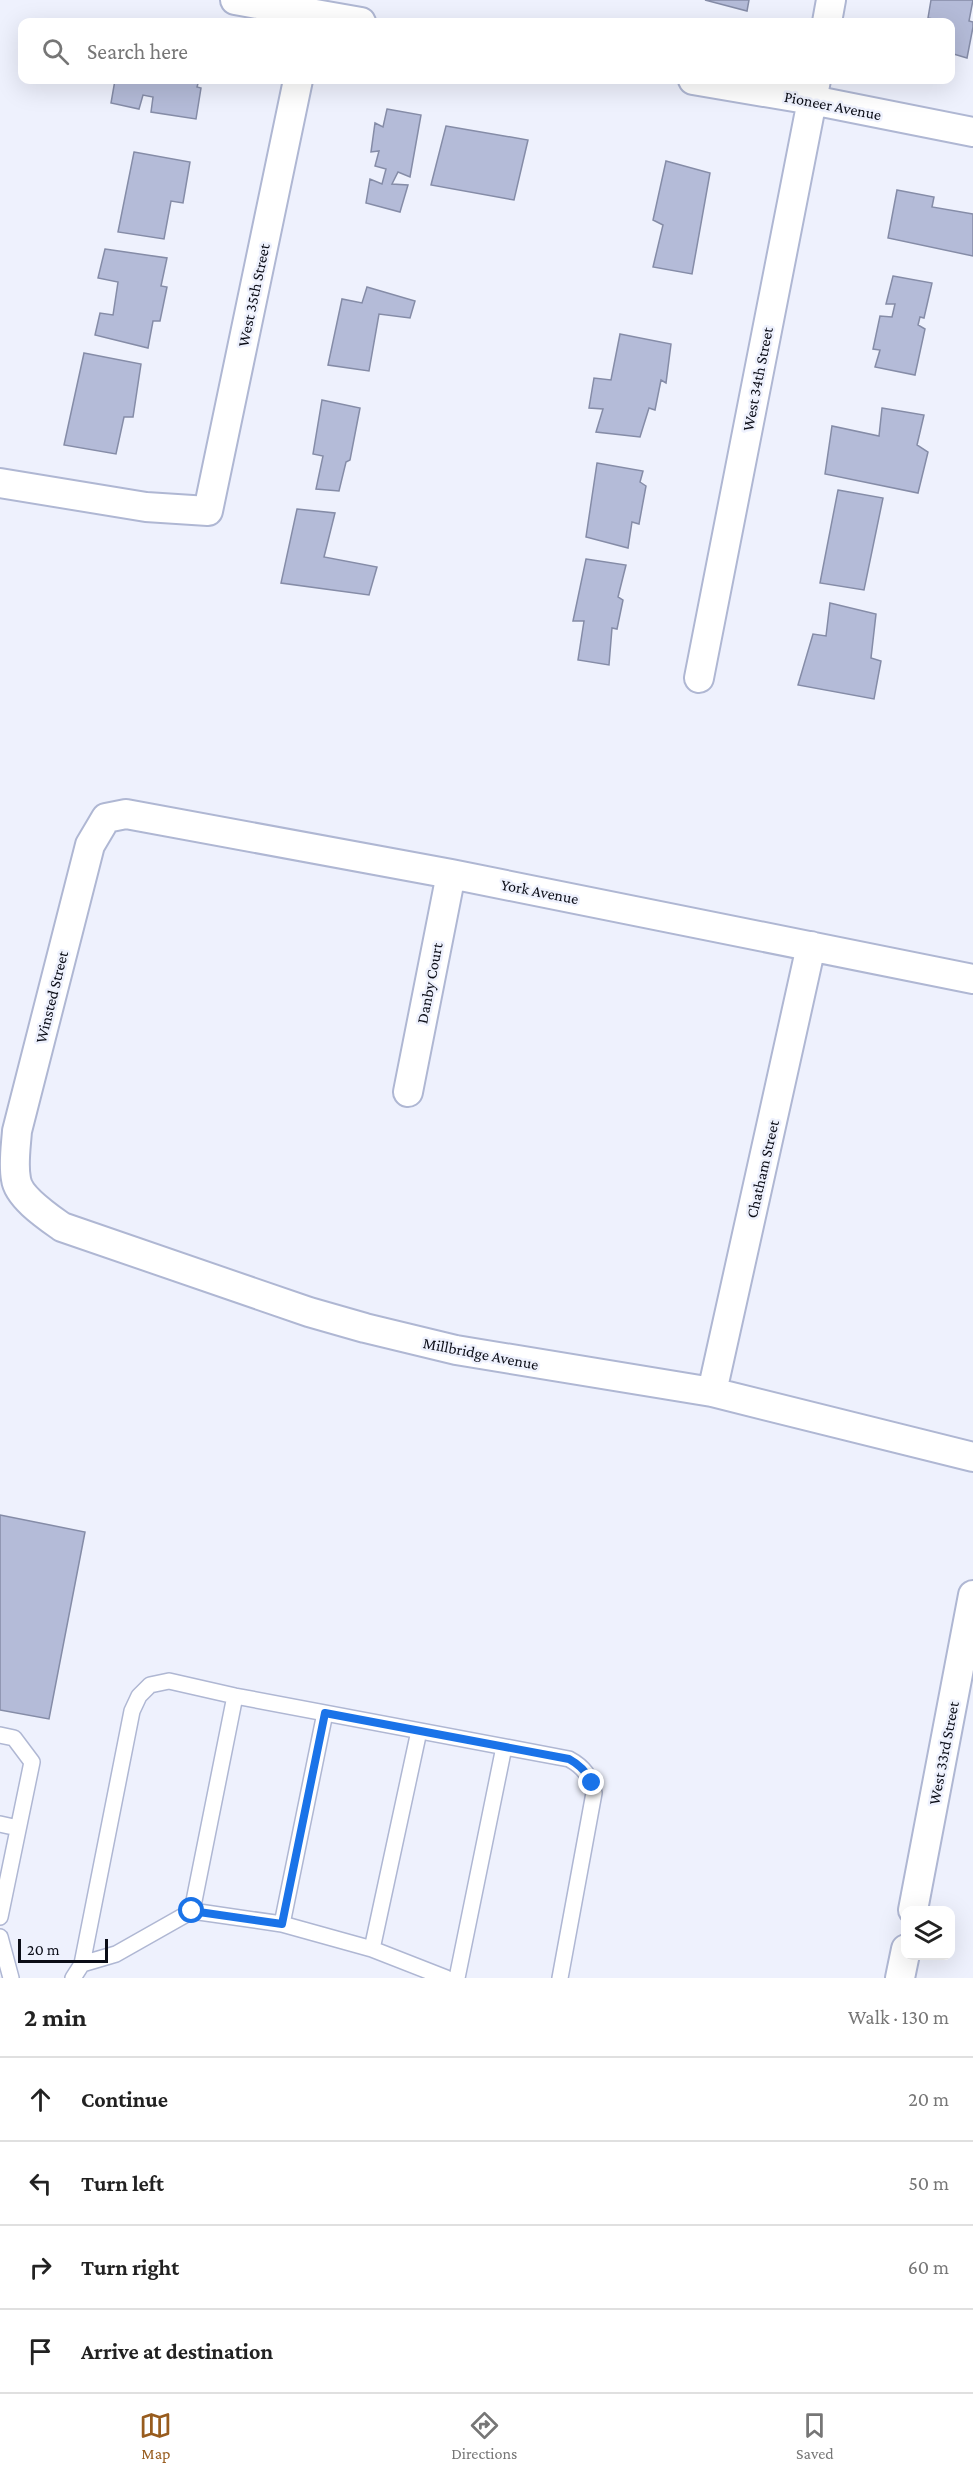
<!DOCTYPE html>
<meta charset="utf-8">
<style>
body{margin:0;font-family:"Crimson Pro",serif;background:#f2f2f2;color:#222}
.controls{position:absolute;right:18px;bottom:18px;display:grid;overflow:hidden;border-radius:12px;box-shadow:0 6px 24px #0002}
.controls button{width:54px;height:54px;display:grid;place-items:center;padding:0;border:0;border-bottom:2px solid #e0e0e0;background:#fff;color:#222;font:30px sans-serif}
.scale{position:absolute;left:18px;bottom:15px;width:90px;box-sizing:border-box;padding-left:6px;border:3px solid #0b0d17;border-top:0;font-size:16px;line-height:21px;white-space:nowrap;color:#0b0d17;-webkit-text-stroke:4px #eef1fd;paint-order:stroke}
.stop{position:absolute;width:18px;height:18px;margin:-14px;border:4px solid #1a73e8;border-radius:50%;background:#fff}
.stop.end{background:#1a73e8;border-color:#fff;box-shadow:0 2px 6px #0008}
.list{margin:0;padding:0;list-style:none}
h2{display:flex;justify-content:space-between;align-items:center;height:78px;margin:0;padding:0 24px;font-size:26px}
h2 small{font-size:20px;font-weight:400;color:#767676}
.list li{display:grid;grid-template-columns:39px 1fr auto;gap:18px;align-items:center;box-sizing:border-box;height:84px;padding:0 24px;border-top:2px solid #e0e0e0}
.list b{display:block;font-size:22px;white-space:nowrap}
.list em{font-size:20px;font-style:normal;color:#767676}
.icon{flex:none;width:33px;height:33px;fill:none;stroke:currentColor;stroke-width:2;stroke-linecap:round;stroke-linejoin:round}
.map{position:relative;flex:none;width:973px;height:1978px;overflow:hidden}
.search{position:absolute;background:#fff;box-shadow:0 6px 24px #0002;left:18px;right:18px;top:18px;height:66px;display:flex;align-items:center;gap:15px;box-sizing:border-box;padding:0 21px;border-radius:12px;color:#767676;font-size:22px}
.sheet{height:414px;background:#fff}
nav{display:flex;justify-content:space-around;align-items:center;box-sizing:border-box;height:84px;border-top:2px solid #e0e0e0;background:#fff;font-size:16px;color:#767676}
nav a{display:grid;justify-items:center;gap:3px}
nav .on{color:#985c1e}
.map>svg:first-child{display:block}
.building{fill:#b4bbd8;stroke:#858ca7;stroke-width:1.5}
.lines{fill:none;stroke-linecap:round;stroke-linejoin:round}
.lane-casing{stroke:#afb7d3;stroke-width:18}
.street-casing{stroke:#afb7d3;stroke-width:32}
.lane{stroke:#fff;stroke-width:15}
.street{stroke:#fff;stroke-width:28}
.route{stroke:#1a73e8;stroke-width:8}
.labels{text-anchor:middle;stroke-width:5;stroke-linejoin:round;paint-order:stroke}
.street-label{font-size:16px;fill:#0b0d17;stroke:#eef1fd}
</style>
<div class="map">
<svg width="973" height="1978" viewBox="0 0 973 1978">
<rect width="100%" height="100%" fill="#eef1fd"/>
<path class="building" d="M705,0H749L747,11Z
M931,0H973L969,21L973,22V27L967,58L950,53V22H938V20L928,18Z
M115,80H199L197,87L201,88L196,119L151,112L153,97L143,95L139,109L111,103Z
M387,109L421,115L410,177L398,172L392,184L408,185L400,212L366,203L370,179L382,184L386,169L375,166L379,151L371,152L375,123L383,127Z
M446,126L528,140L514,200L431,185Z
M134,152L190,162L183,203L171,201L164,239L118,232Z
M666,161L710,173L692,274L653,267L663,225L653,220Z
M897,190L934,197L932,207L973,214V256L888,238Z
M105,249L167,258L161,286L167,287L160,321H153L148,348L95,335L100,313L113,315L118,282L98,278Z
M893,276L932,283L924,318L920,317L918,325L925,329L915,375L875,367L880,350L873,349L880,316L892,317L895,304H886Z
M367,287L415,301L410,318L379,314L369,371L328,365L342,299L362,303Z
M620,334L671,344L666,383L661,380L655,410L649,408L640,437L596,432L603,409L589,408L594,378L611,380Z
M84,353L141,364L133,417H124L116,454L64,445Z
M322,400L360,408L350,460L346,462L339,491L316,489L323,456L313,454Z
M882,408L924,415L917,445L928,452L918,493L825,474L832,426L879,436Z
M597,463L643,471L640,482L646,486L639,524L632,522L628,548L586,537Z
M838,490L883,498L864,590L820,583Z
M297,509L335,513L324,557L377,567L369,595L281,583Z
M586,559L626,565L618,597L623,600L617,629L612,628L609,665L578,660L584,621H573Z
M830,603L876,614L871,658L881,661L874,699L798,685L813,634L826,636Z
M0,1515L85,1532L49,1719L0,1710Z"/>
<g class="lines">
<defs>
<path id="lane" d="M0,1735L14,1738L32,1762L0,1917
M0,1824L18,1828
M192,1911L235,1696
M282,1924L325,1713
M0,1937L11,1978
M372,1949L419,1731
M73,1978L82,1964
M446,1978L372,1949L282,1924L192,1911L116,1954L82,1964L132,1711L139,1696L150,1685L169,1681L235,1696L569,1759C584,1767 591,1777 594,1793L560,1978
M457,1978L504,1747"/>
<path id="street" d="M235,0L361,22
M827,22L831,0
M693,80L812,100L973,132
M0,483L146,507L208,511L298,80
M699,678L816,80
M973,979L451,874L126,814L106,818L90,845L17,1131C16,1146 13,1164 16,1179C18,1197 48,1217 62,1227L309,1312L365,1328L456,1350L712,1392L973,1457
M408,1092L451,874
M712,1392L811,946
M913,1910L973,1595
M900,1978L906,1949"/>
</defs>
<use href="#lane" class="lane-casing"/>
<use href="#street" class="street-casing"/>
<use href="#lane" class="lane"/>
<use href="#street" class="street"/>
</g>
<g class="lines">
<path class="route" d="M192,1911L282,1924L325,1713L569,1759C580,1765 587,1772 592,1783"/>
</g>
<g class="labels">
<g class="street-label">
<text transform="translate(833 105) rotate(11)" y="6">Pioneer Avenue</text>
<text transform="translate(253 295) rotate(-78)" y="6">West 35th Street</text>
<text transform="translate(757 379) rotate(-79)" y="6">West 34th Street</text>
<text transform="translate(540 891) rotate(11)" y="6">York Avenue</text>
<text transform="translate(429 983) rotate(-79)" y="6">Danby Court</text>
<text transform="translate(51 997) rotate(-76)" y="6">Winsted Street</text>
<text transform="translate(762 1169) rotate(-77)" y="6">Chatham Street</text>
<text transform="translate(481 1353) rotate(11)" y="6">Millbridge Avenue</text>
<text transform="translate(943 1753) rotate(-79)" y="6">West 33rd Street</text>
</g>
</g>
</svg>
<div class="controls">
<button><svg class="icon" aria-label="layers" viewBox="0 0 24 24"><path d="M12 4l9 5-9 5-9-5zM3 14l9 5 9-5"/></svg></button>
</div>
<div class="scale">20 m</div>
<div class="stop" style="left:192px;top:1911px"></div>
<div class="stop end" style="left:592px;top:1783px"></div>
<div class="search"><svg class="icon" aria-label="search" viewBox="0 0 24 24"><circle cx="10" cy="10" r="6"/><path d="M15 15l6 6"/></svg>Search here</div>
</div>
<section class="sheet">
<h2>2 min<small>Walk · 130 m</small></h2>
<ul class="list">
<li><svg class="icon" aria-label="ahead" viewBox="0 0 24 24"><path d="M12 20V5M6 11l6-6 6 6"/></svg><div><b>Continue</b></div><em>20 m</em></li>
<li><svg class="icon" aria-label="left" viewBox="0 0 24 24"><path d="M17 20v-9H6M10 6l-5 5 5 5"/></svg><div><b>Turn left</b></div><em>50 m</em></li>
<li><svg class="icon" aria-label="right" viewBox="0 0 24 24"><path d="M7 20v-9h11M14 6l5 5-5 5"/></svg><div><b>Turn right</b></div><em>60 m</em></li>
<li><svg class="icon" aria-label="arrive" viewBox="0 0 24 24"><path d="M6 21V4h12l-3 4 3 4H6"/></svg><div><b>Arrive at destination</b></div></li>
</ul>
</section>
<nav>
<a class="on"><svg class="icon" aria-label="map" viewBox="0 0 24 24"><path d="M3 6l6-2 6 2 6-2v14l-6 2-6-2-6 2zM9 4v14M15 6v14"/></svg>Map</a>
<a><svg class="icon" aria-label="directions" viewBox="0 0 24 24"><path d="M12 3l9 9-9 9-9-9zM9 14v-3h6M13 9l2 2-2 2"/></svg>Directions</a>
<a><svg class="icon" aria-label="saved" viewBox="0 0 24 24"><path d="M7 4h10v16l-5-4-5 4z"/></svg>Saved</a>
</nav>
